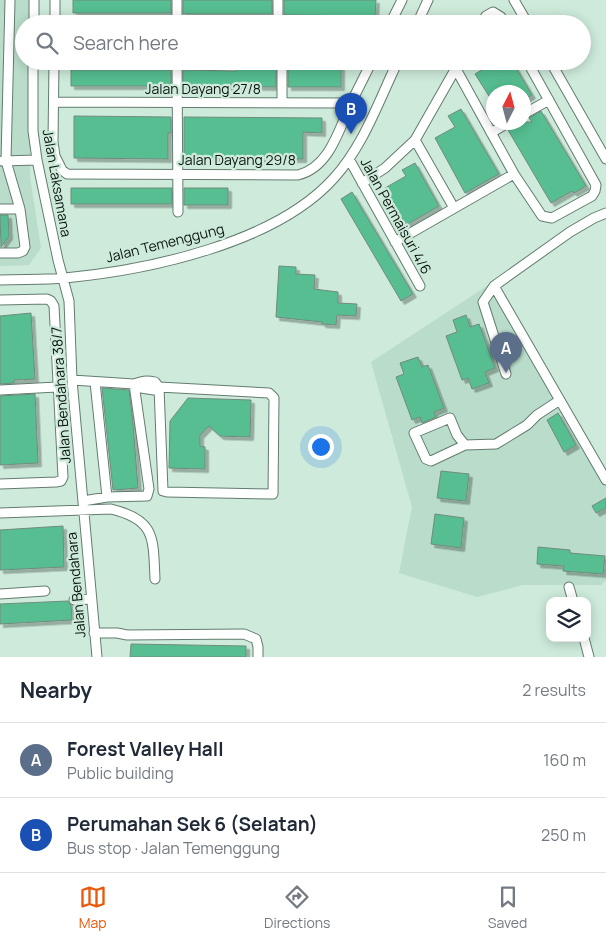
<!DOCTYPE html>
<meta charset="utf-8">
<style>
body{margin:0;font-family:Manrope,sans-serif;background:#f2f2f3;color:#1f2937}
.controls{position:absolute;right:15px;bottom:15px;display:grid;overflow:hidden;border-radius:10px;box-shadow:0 2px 12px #0003}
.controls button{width:45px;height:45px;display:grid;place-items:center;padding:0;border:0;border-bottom:1px solid #e0e1e3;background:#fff;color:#1f2937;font:25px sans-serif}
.compass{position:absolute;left:486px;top:85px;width:45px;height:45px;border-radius:50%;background:#fff;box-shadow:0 2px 12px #0003;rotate:6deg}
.you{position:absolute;left:320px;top:446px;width:18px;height:18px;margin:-12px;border:4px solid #fff;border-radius:50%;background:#1a73e8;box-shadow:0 0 0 8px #1a73e833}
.badge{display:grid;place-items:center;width:32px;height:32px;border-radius:50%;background:#ea580c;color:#fff;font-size:16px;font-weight:700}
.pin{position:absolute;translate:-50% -41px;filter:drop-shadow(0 1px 2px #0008)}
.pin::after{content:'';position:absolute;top:26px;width:18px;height:15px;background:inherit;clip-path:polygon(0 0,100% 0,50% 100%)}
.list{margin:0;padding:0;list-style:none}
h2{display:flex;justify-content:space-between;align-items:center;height:65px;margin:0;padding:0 20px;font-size:21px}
h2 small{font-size:16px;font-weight:400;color:#747a83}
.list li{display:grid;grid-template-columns:32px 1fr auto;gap:15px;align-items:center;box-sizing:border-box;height:75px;padding:0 20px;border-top:1px solid #e0e1e3}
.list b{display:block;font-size:19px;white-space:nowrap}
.list p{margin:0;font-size:16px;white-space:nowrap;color:#747a83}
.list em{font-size:16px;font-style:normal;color:#747a83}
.icon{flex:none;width:28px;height:28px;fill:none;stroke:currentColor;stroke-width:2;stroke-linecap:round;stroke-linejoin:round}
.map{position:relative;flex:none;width:606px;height:657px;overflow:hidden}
.search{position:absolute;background:#fff;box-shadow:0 2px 12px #0003;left:15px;right:15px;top:15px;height:55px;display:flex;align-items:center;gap:12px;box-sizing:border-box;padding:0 18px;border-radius:28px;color:#747a83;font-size:19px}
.sheet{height:215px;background:#fff}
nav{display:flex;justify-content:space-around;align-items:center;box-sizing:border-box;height:70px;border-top:1px solid #e0e1e3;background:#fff;font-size:14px;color:#747a83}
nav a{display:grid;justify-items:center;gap:2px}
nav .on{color:#ea580c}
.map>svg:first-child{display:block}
.built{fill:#b9ddca}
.building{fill:#56be91;stroke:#718b7d;filter:url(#shadow)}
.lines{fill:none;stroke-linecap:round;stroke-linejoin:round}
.minor-casing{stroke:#637c6f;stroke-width:11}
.minor{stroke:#fff;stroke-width:9}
.labels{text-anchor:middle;stroke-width:4.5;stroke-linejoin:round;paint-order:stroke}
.street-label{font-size:14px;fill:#0a140f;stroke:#cdeada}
</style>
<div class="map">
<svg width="606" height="657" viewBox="0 0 606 657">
<defs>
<filter id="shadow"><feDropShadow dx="3.5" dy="3.5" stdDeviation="0" flood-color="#0004"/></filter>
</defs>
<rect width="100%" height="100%" fill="#cdeada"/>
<path class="built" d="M0,0H31V24H24V61H31L30,177L41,248L29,265L0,266Z
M496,280L606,472V580L601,585H523L477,597L399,573L412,507L371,362Z"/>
<path class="building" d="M73,0H171V13H73Z
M183,0H272V14H183Z
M284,0H376L375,16L284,15Z
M236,61H276V87L183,86V70L236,71Z
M288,61H341V87H288Z
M496,61H512L532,95L524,100V92H494V104L475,74Z
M71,70H171V86H71Z
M461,109L499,174L465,193L435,138L455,127L448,116Z
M541,111L586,186L574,193L572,191L551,203L508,130L513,127L515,122H532L529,118Z
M74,116L171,117V133H168V159L74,158Z
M184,117L322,118V133L303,132V159H184Z
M415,163L439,206L406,225L385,188L406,176L402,170Z
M71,188H172V204H71Z
M184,188H228V205H184Z
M352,192L413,294L401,301L341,199Z
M0,215H8L9,236L1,247Z
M279,266L296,267V274L315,275L314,289L338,292V303L357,304L356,316L337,315L336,325L322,324V322L276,317Z
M31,313L35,379L14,380V383L0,384V316Z
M466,315L470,327L479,324L495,368L485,372L489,383L472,389L468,378L462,380L446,336L457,332L453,320Z
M418,357L422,367L428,365L444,408L434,412L436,417L422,423L420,417L412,420L396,377L404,374L400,363Z
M102,388L129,390L133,424L138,488L113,490Z
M35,394L38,463L0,465V396Z
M188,398L251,400L250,437L220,436L209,426L200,435V446L205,447V469L169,468L170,421Z
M558,413L576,445L564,452L547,420Z
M441,471L469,474L466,501L437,498Z
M606,498V508L596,513L592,506Z
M435,514L464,518L461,548L431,544Z
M63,526L64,567L0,570V530Z
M538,547L570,550V553L605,556L603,574L563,571L564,566L537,564Z
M68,601L71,605L72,620L0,624V604Z
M131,644L246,646V657H130Z"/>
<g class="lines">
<defs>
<path id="minor" d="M177,0V24
M278,0V24
M514,0L528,24
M34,24V0
M55,24V0
M390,24L402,0
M417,24L428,0
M481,24L486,16L493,12L501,17L505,24
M33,61V131L37,160L58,260L69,301L72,380L97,657
M54,61L53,142L55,156L62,170L67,174L298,175C330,167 339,129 351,103C358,89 365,75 372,61
M177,61L178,212
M550,61L606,159
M456,69L514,174L542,216L552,218L592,196L595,191L596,185L527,61
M54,102L351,103
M282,103V61
M524,114L549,100
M491,133L509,122
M415,140L454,208
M349,159L420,286
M2,161L37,160
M362,183L385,168L415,140L460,61
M0,209H20
M395,242L514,174
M0,253H18L23,251L25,247L20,209L6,161L10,0
M0,280C21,279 43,280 65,278C149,270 276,243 334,178C364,145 379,100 398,61
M494,286L606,480
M0,300L47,299L51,301L54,306L63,477L61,481L56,482L0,484
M506,374L483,302L494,286L570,232L594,218L606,213
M72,380L134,384L141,388L154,390L159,387L155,382C146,380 142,381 134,384
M95,382L107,497
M159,387L269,393L274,398L273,494L167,492L163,491Z
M0,390L57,387
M465,445L457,435L450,418L414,433L426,459L431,461L465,445L496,444L527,425L537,415L560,400
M83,501L107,497L147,496L149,489L134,384
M0,513L111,509C156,520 153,538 155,579
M569,587L573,601
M0,594L45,591
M74,600L91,599
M94,633H117L127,635L244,634L256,639L258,647V657
M584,638L589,657"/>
</defs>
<use href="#minor" class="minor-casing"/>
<use href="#minor" class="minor"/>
</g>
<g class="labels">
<g class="street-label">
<text x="203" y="94">Jalan Dayang 27/8</text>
<text x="237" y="165">Jalan Dayang 29/8</text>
<text transform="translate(57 183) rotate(80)" y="5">Jalan Laksamana</text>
<text transform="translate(396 216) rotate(61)" y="5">Jalan Permaisuri 4/6</text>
<text transform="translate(165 243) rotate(-14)" y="5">Jalan Temenggung</text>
<text transform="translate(61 395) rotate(-94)" y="5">Jalan Bendahara 38/7</text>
<text transform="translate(76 585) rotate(-95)" y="5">Jalan Bendahara</text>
</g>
</g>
</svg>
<div class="controls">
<button><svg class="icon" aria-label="layers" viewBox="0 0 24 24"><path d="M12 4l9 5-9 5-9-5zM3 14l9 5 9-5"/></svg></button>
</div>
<svg class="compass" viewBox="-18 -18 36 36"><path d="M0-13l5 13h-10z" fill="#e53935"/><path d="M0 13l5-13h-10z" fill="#747a83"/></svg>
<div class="you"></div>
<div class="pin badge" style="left:506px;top:373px;background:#5c6f8a">A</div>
<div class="pin badge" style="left:351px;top:134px;background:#1a4fb4">B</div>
<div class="search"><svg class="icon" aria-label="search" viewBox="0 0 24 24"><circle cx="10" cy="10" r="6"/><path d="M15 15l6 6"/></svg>Search here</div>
</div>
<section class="sheet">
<h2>Nearby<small>2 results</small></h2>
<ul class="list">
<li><span class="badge" style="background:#5c6f8a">A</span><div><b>Forest Valley Hall</b><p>Public building</p></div><em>160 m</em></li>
<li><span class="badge" style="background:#1a4fb4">B</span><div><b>Perumahan Sek 6 (Selatan)</b><p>Bus stop · Jalan Temenggung</p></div><em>250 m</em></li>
</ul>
</section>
<nav>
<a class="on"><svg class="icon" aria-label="map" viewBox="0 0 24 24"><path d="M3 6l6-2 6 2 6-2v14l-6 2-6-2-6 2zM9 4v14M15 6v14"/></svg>Map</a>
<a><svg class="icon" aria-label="directions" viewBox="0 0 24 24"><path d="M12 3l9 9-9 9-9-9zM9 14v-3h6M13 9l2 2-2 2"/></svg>Directions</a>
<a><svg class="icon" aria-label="saved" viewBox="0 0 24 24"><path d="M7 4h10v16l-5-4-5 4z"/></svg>Saved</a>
</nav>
